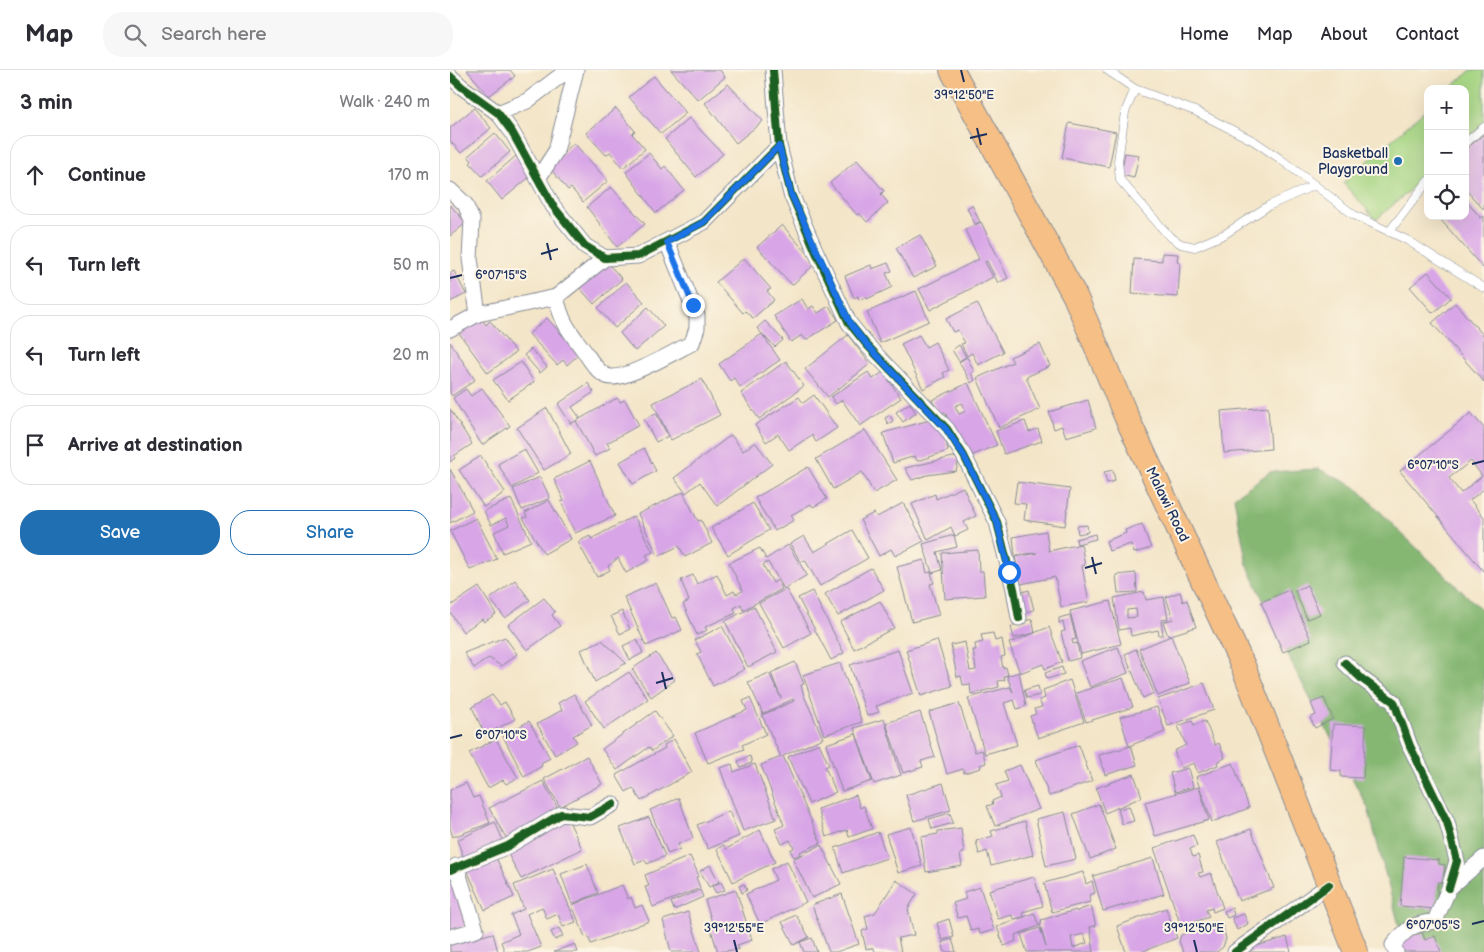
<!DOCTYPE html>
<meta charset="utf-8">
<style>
body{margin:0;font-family:"Balsamiq Sans",sans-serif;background:#f7f7f7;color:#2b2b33}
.controls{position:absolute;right:15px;top:15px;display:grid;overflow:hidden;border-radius:10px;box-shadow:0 5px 20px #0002}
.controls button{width:45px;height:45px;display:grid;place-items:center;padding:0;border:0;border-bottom:1px solid #e1e1e2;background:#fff;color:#2b2b33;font:25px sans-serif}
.stop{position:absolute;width:15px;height:15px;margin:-11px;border:4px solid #1a73e8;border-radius:50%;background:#fff}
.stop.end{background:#1a73e8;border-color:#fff;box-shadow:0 1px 5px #0008}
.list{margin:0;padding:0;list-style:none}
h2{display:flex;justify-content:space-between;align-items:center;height:65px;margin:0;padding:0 20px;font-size:21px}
h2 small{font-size:16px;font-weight:400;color:#7c7c81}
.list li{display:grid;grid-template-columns:32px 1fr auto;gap:15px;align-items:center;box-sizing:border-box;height:80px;margin:0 10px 10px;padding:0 10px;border:1px solid #e1e1e2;border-radius:20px}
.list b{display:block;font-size:19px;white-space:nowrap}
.list em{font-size:16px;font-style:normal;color:#7c7c81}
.actions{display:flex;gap:10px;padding:15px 20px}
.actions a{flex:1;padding:11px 0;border:1px solid #1f6fb2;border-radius:20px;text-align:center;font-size:18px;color:#1f6fb2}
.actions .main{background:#1f6fb2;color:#fff}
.icon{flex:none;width:28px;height:28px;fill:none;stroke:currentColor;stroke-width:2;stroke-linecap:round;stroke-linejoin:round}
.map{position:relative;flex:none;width:1034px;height:882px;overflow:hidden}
header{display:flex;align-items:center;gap:30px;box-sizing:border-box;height:70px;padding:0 25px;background:#fff;border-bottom:1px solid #e1e1e2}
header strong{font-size:24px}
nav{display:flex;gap:28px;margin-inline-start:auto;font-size:18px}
.search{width:350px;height:45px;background:#f7f7f7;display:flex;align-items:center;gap:12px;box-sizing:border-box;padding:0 18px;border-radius:20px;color:#7c7c81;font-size:19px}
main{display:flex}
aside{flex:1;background:#fff}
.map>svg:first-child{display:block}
.green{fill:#a7d685;stroke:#618272}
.forest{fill:#85b772;stroke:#507368}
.building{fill:#d8a5e7;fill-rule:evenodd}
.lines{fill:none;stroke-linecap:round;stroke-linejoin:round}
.service-casing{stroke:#878a93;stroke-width:9}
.minor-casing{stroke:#878a93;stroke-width:17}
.primary-casing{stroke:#878a93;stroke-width:26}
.service{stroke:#fff;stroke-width:8}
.minor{stroke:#fff;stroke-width:15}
.primary{stroke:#f5bf86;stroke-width:24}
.cycleway-casing{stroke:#fcf5e5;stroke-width:11}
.cycleway{stroke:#1b5e20;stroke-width:8}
.route{stroke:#1a73e8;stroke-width:6}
.ticks{fill:none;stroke:#1b2f5e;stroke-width:2}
.poi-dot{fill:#1f6fb2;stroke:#fcf5e5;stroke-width:2}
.labels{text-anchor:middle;stroke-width:4;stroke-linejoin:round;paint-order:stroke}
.poi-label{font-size:14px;fill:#1b2f5e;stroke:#fcf5e5;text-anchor:end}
.street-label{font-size:14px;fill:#1b2f5e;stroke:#fcf5e5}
.ticks-label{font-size:12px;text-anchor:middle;fill:#1b2f5e;stroke:#fcf5e5;stroke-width:4;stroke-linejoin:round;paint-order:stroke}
</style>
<header>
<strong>Map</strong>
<div class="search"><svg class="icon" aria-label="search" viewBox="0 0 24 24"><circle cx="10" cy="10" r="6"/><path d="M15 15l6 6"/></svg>Search here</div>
<nav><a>Home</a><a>Map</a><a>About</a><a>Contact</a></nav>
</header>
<main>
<aside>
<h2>3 min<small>Walk · 240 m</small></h2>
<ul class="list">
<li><svg class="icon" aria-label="ahead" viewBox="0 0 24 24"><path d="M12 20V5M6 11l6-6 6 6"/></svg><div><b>Continue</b></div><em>170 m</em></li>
<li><svg class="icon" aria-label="left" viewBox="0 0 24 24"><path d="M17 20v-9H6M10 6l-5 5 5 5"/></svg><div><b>Turn left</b></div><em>50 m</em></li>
<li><svg class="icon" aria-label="left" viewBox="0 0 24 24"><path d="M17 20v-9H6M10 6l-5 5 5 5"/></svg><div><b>Turn left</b></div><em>20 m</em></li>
<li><svg class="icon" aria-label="arrive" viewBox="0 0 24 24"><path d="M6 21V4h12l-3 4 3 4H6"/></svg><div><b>Arrive at destination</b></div></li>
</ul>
<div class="actions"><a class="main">Save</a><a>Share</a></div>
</aside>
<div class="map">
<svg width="1034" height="882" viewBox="0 0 1034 882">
<rect width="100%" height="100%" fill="#fcf5e5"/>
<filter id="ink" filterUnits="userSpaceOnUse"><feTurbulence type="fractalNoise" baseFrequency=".02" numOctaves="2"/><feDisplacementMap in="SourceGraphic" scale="10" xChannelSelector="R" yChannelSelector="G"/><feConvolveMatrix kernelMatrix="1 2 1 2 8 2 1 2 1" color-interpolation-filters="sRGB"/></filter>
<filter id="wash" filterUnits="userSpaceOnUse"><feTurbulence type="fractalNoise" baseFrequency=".0096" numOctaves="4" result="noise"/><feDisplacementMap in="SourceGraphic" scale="20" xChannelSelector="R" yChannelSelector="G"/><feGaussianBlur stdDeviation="1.12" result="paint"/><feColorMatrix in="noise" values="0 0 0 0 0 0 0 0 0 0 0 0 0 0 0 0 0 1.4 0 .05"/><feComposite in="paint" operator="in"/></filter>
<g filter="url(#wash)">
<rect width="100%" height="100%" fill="#f3e5c8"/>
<path class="green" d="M1021,0H1034V54L1015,71V19H1000Z
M978,38V104L926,150L893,113Z"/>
<path class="forest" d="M869,399L907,418L951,463L1034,542V882H956L918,738L842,594L797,494L784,427L820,402Z"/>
<g id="blocks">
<path class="building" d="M17,0H60L65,6L39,26Z
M221,0H270L275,7L248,30Z
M204,6L236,43L211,64L179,27Z
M278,14L313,51L286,73L255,33Z
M24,38L41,58L11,83L0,71V58Z
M166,38L185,61L182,64L195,79L173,98L160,82L156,85L136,63Z
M239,48L273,84L246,107L215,69Z
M619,53L666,62L659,97L612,88Z
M45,63L60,82L32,106L20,93L22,91L18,86Z
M1034,64V140L1015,119V80Z
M124,73L158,111L133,132L121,118L118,120L98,96Z
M199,83L212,99L215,96L234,120L206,143L176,102Z
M675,83L689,85L684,108L671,105Z
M66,86L82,105L52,130L37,111Z
M407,90L434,121L431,124L438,133L417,152L409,143L407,145L380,113Z
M161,117L195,154L167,177L137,137Z
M1015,130L1031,148L1034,146V199L990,149L993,146H1015Z
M0,135L16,153L0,166Z
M522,135L530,152L525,154L517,138Z
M531,152L558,208L548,213L537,191L535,192L543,207L480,240L469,219L529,189L515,160Z
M332,155L366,193L342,215L307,177Z
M470,165L487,196L463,208L446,178Z
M712,183L728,184L727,192L730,193L728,227L682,224L684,189L712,191Z
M294,188L321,219L317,221L324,230L303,248L295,241L293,243L266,212Z
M155,190L172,209L144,234L127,215Z
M438,193L442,201L436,203L442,217L417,229L416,227L409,230L408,226L404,228L395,206L421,195L422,199Z
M4,201L16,224L0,232V203Z
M978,202L1001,228L983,243L960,217Z
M176,212L194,232L165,258L148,238Z
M466,221L479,251L430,273L417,242Z
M352,229L358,239L363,236L368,243L379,236L388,250L356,270L352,265L341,272L324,246Z
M527,233L553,282L528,295L522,283L517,286L511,274L515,273L508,260L503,262L496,249Z
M1005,233L1034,266V312L982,253Z
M198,237L214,256L185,281L170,263Z
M31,248L36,255L40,251L66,282L38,303L9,263Z
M97,248L129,284L117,295L113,290L107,295L79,264Z
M315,251L333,270L325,277L312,264L330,290L290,317L284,308L280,311L269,294L312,264L307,258Z
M398,265L420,294L378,327L355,299Z
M469,265L476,277L485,272L499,300L493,303L495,307L473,319L451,274Z
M0,272L25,310L2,326L0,323Z
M590,274L600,296L576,307L590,339L549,358L527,308L563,292L560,287Z
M509,275L516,287L509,291L502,280Z
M81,279L97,297L90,303L74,285Z
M517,287L524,301L521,303L525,310L521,313L509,292Z
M336,291L354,316L309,349L291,323Z
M71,292L84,312L58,330L43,310Z
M418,302L423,309L433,302L451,328L410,356L392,330L386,334L381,327Z
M252,309L270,345L221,370L203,333Z
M138,313L144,322L122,337L130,348L121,354L108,334Z
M518,313L547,375L516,388L495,342L488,345L482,330ZM512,333L516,341L509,344L505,336Z
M32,318L60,356L32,375L3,328L16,319L21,326Z
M364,325L387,358L366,372L362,365L339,380L328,364L316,372L305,355L349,327L353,333Z
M167,328L170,332L175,330L189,355L157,373L160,378L145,386L126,351Z
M638,330L646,358L616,367L612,356L604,359L599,342Z
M460,333L466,343L453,352L446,342Z
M818,337L821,379L774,383L771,341Z
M97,338L121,384L94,400L67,358Z
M0,339L22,374L4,386L5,388L0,392Z
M206,343L218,366L206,372L194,349Z
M1021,343L1034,358V419L1020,430L1034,447V502L950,401ZM1021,391L1032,406L1011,423L999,408Z
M440,345L443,351L438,354L435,348Z
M480,350L494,360L498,381L467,391L465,386L443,393L433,363Z
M575,351L579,362L588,359L592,371L554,384L546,361Z
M415,360L447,410L424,423L412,402L383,419L366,389Z
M281,365L293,381L305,372L322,394L267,436L250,412L236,423L224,408Z
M194,378L206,401L183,414L170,392Z
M74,379L88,403L62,418L48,394Z
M31,386L55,422L34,437L9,400Z
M503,387L509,389L506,401L477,405L462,410L455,398Z
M140,391L165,446L125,463L111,432L114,431L104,409Z
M358,397L377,429L363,437L361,434L341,445L344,450L325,461L305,428Z
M0,399L23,441L0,453Z
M663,400L665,411L657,413L654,402Z
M90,407L100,428L72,440L63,419Z
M567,412L620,419L615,456L574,450L576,434L564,433Z
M513,417L526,446L514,452L518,460L505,466L501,457L478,470L462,434L485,424L486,429Z
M233,422L248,451L251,450L262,473L235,487L229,476L208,486L188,444Z
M61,429L81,471L53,483L44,462L59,455L56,448L41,455L34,441Z
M99,430L121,469L94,484L73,448L77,447L75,443Z
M303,433L319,460L278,485L261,458Z
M453,433L474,471L445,486L441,479L429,486L410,450L424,443L427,447Z
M184,446L203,482L196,485L199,490L176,503L168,488L158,496L160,500L147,507L128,472L140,466L141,469Z
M26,448L47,489L20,500L0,461Z
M692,454L701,478L684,483L681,474L659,481L656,471L676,463L675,460Z
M637,455L638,462L628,464L627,456Z
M402,460L418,488L370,516L355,490L351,492L340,474L354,466L364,482Z
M596,461L599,481L631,474L635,495L632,496L639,532L611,537L605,507L571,514L565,487L587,483L565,485L563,467Z
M645,464L646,469L627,474L626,469Z
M504,465L507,477L487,482L492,500L482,503L473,474Z
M338,475L357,505L334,519L318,492L313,495L323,513L328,510L332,519L293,540L291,534L284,538L286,543L255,557L257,560L247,565L233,534L239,531L231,510L243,505L247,514L267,504L277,525L284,521L286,524L293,521L279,493L310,478L316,489Z
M528,480L529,501H533L535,526L495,529L492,483Z
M474,490L477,503L481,502L484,513L480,514L489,545L462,552L447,497Z
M421,498L434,520L388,546L375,524Z
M686,503L687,522L668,523L666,505Z
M65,510L80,530L55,548L40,529Z
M206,513L222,548L226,547L232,560L196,576L174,527Z
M857,515L870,544L857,549L845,521Z
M29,517L46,544L34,552L32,549L13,562L0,542V536Z
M336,519L361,563L334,578L309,533Z
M579,520L584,540L571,543L566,524Z
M839,520L861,570L833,582L811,532Z
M362,521L394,583L381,590L348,528Z
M694,522L696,530L714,527L718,549L711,550L713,565H709L708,560L681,566L680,558L669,560L664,528ZM686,539L687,547L677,548V540Z
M730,522L733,532L737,530L746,557L718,566L713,552L723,549L716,527Z
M94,528L105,542L102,545L110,556L77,580L58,555Z
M430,531L444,558L404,579L390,552Z
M660,531L671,574L631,584L620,541Z
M304,536L327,582L298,597L275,551Z
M172,541L180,559L170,564L161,546Z
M620,545L626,569L622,570L623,574L627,573L630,588L618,591L611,562L615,561L613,552L609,553V548Z
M582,549L585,563L564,568L561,557L564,556V554Z
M272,556L295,599L263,616L247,584L251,582L245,570Z
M599,557L612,592L595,599L593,594L570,603L559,573Z
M543,563L545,571L552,569L555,586L551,587L553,598L556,597L558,605L554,606L555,610L548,611L549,617L521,624L520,614L513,615L511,606L507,607L501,575L515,572L520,601L526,600L523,580H526L525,574L533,572L531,565Z
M721,566L740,613L708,626L689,579Z
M55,567L67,584L51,596L39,588L24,598L14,583Z
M187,569L193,583L180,590L173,576Z
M152,570L176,593L145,612L131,580Z
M487,570L502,616L471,626L456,580Z
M668,577L678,603L640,617L630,591Z
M686,579L704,623L693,628L675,584Z
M448,580L463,623L426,636L429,642L417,646L400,595Z
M206,583L225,610L201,627L182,599Z
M345,592L354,614L351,615L354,626L373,668L333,686L371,773L350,782L351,784L344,787L340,780L344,778L340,770L332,774L325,759L334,755L311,695L331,687L312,645L344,631L343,629L313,644L298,612L319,603L331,628L321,603Z
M390,593L412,652L374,665L353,605Z
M612,597L614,604L597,609L595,603Z
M179,602L198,629L154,659L135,631Z
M569,602L576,636L567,639L564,630L554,633L567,675L535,684L518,628L560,617L563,622L557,606Z
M673,608L683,637L636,652L626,623Z
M620,610L634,652L588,668L580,646L586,644L584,639L592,637L589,630L595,628L593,620Z
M754,613L764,640L718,656L708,629Z
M588,616L590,625L577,628L574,620Z
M124,624L142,655L123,666L127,672L105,685L87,654L112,640L108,633Z
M42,625L50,635L55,632L65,649L35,665L22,637Z
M300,628L316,664L292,675L294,679L258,693L245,663L297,640L293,631Z
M874,628L883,649L865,658L860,648L866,645L861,633Z
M509,633L525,682L532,680L536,693L530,695L531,698L514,703L513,699L497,704L479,642Z
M707,637L715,662L679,676L670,647Z
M205,641L223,666L202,681L199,677L167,700L152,679Z
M470,642L485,687L471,691L473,697L453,703L436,653Z
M434,649L451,705L424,714L404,658Z
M79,651L100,688L91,693L92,696L74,707L53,666Z
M742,651L744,655L755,651L765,675L769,673L775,688L767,692L768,695L748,703L744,693L731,698L724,681L736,675L728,656Z
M883,654L916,656L913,708L891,707V701L880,700Z
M406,664L422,711L392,721L376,674Z
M46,669L68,708L56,714L53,710L38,718L19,683Z
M224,669L242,702L191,731L183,718L176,722L166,705L215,678L214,675Z
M369,673L379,695L375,697L386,722L359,734L338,687Z
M629,675L642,711L599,726L586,690Z
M681,676L687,695L655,705L649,685Z
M137,686L152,714L110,737L94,709Z
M300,686L302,693L290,697L288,691Z
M783,693L799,738L762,752L746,707Z
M282,694L284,702L305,694L326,749L293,761L270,698Z
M570,695L589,739L545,756L537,736L543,734L542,731L551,727L546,715L558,711L554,701Z
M738,698L743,717L725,722L720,703Z
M684,704L692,727L655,743L646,718Z
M93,711L110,742L58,771L39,738Z
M16,713L23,728L29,726L40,753L3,767L0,758V720Z
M493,713L501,740L464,751L456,725Z
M749,717L759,750L705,766L695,732Z
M406,725L410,738L414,736L422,759L399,767L397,760L376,767L368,739Z
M229,728L243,768L228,774L230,779L218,784L200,740Z
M649,734L666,779L640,789L623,744Z
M679,736L684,751L672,754L668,739Z
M279,741L289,766L258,779L247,755Z
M615,742L626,789L596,796L586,749Z
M500,743L503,753L482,759L479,749Z
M199,747L215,786L197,794L195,790L185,794L170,758Z
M118,749L132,779L71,809L56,780Z
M575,751L583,785L541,796L537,781L529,784L526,771L543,766L541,761Z
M45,752L55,775L15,791L7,770Z
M461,757L472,796L448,803L436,764Z
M511,758L514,783L510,784L512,796L476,802L471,767L488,764V761Z
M801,759L824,818L789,831L767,772Z
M310,760L325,792L283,812L267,779L274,775L276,779Z
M428,762L437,788L393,803L385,778Z
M743,765L747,776L740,779L743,787L748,785L753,802L748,803L750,807L761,803L773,838L763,842L762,838L756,840L759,847L731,856L704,778Z
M371,775L391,814L362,828L343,789Z
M44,783L64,827L35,840L15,796Z
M240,786L249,806L246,807L250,818L203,837L195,817L199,816L195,805Z
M954,787L989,790V794L995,795L993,813L988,812L986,839L950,836Z
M703,788L714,824L653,841L643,806Z
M337,791L356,832L310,854L296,824L326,810L321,799Z
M137,794L148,823L122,834L111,804Z
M260,795L269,812L259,817L250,801Z
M103,799L126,852L113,857L108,844L97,849L92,837L77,844L91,877L78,882H55L51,872L69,864L61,845L74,839L64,815Z
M633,802L636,814L642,811L645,823L639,825L640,832L602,842L594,813Z
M584,807L593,836L573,842L574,847L564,849L562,845L548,849L539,820Z
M6,809L22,854L0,862V811Z
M446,810L467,824L458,839L464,865L448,868L451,882H425L423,878L416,879L412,861L418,859L415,846L425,843Z
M271,812L275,820L266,823L262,816Z
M294,814L297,820L292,823L289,816Z
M172,815L178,829L181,827L185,838L192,835L199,851L141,874L138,866L135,867L122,835Z
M530,817L544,860L530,864L528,859L521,861L516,846L508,848L503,833L516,829L514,822Z
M250,820L253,827L224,840L221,832Z
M286,820L302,870L287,875L289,879L268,882L259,853L262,852L255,830Z
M392,824L409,874L386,882H379L362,835Z
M641,836L646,856L640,857L644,882H577L571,864L590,858L596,877L590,854L592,853L591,850L626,840L627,842L629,840ZM634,864L637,873L623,878L621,867Z
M716,838L727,868L691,882H676L667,856Z
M782,838L784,845L777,848L774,841Z
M238,842L251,882H221L213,850Z
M584,843L589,856L565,865L566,871L554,876L547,857Z
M794,844L798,854L787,860L782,848Z
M346,845L359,867L344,875L332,852Z
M499,849L504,867L492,870L487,853Z
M766,853H772L776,869L773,877L767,882H733L729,871L731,865Z
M109,858L113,866L105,870L101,862Z
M972,862L975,870L985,866L991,882H953L948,871Z
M43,863L48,882H0V875Z
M837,867L841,882H795L794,880Z
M362,868L367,882H354L350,872Z
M502,869L506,882H495L492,872Z
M125,874L128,882H104Z"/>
</g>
</g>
<g filter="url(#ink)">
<use href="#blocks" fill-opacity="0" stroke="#878a93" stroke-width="1"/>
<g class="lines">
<defs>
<path id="service" d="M657,0L685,19L745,41L804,71L829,88L904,145L957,170L1034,218
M685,19L675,42L668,91L670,110L719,166L731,174L745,177L775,164L818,136L865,115
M1015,73L1034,57
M939,162L978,111"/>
<path id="minor" d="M323,0L329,76L341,124L365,180L399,253L416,274L497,359L514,386L547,452L564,519L569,548
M0,6L12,17L48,43L62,62L103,136L135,176L155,188L188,186L254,152L329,76
M48,43L77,31L118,0
M89,107L106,81L126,0
M0,120L15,134L22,150L20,189L28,244
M106,227C112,252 117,258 132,278C139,287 148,306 161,307C178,309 226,281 242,273L247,258V246L217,172
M0,259L28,244L106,227L155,188
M895,593L912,609L944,632L960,676L997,752L1007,791L999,818
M0,800L58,776L111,744L140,747L163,734
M0,867L26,860L6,796
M785,882L879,815
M946,882L943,875C957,858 963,854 985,851L999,818L1034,788"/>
<path id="primary" d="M502,0L625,226L676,346L793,596L906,882"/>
</defs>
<use href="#service" class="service-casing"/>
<use href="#minor" class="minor-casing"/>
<use href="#primary" class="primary-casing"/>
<use href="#service" class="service"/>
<use href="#minor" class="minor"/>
<use href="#primary" class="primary"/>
<defs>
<path id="cycleway" d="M323,0L329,76L341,124L365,180L399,253L416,274L497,359L514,386L547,452L564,519L569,548
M0,6L12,17L48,43L62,62L103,136L135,176L155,188L188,186L254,152L329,76
M895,593L912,609L944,632L960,676L997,752L1007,791L999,818
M0,800L58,776L111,744L140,747L163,734
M785,882L879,815"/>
</defs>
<use href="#cycleway" class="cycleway-casing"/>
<use href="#cycleway" class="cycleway"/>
</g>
</g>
<g class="lines" filter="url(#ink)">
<path class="route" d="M243,235L217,172L254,152L329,76L341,124L400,253L416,274L496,359L514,386L547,452L559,502"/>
</g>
<path class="ticks" d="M511,0L514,12M527,58L531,75M520,68L537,64M97,173L101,190M91,184L108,179M0,208L12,205M1022,394L1034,391M642,487L646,504M635,498L652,493M212,602L216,619M206,613L223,608M0,668L12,665M1022,854L1034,851M284,870L287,882M744,870L747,882"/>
<circle class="poi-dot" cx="948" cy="91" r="5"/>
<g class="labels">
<g class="poi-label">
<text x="938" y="88">Basketball<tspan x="938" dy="16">Playground</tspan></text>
</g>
<g class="street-label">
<text transform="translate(718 434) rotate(64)" y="5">Malawi Road</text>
</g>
</g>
<g class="ticks-label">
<text x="514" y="29">39°12'50"E</text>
<text x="51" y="209">6°07'15"S</text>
<text x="983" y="399">6°07'10"S</text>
<text x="51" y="669">6°07'10"S</text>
<text x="983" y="859">6°07'05"S</text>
<text x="284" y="862">39°12'55"E</text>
<text x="744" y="862">39°12'50"E</text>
</g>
</svg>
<div class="controls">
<button>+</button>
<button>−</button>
<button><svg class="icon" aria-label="locate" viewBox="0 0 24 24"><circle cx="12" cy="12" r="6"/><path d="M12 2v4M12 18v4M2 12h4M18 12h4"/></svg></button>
</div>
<div class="stop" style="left:559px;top:502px"></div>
<div class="stop end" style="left:243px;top:235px"></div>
</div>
</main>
